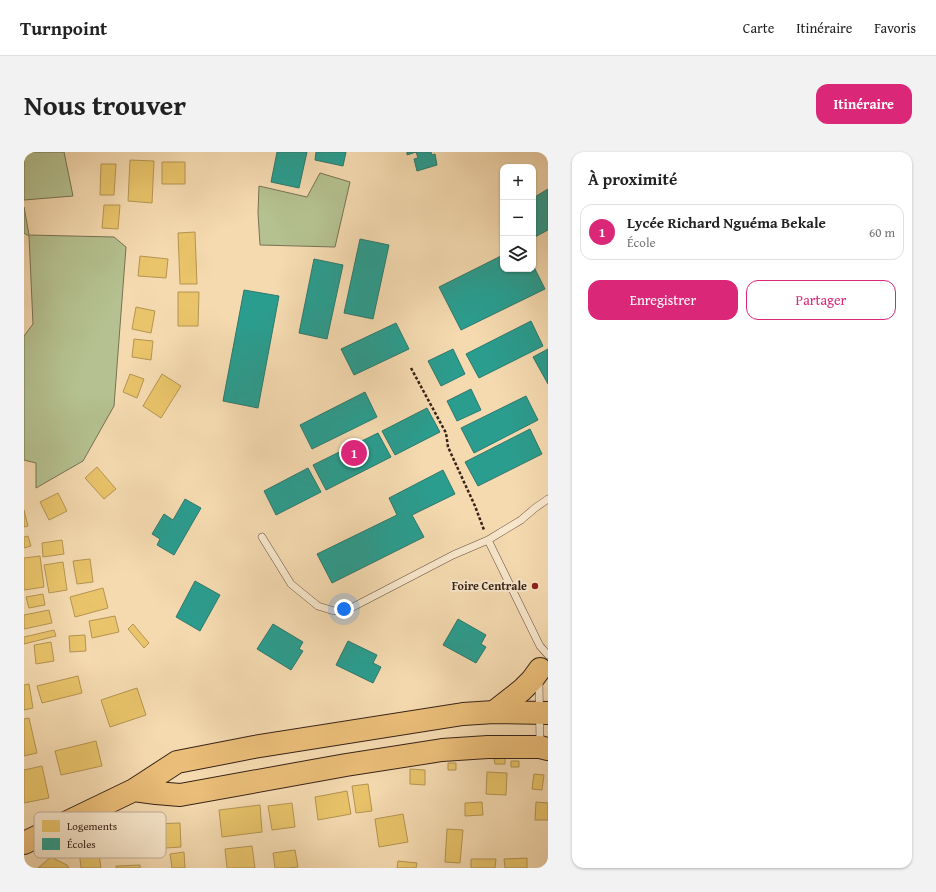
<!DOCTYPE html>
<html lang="fr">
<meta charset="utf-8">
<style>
body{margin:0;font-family:"Gentium Book Plus",serif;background:#f2f2f2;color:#222}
.controls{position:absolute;right:12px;top:12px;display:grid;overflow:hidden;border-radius:8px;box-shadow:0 1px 3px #0004}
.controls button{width:36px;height:36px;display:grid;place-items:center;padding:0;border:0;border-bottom:1px solid #e0e0e0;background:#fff;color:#222;font:20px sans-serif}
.you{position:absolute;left:320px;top:457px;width:14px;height:14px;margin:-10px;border:3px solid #fff;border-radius:50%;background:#1a73e8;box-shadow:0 0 0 6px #1a73e833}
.badge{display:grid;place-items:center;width:26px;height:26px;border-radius:50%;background:#db2777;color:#fff;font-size:13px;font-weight:700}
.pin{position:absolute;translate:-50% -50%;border:2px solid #fff;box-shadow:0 1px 4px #0006}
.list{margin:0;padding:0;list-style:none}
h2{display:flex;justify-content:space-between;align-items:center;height:52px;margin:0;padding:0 16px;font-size:17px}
h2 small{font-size:13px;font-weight:400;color:#767676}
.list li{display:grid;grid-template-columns:26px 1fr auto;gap:12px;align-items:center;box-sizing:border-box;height:56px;margin:0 8px 8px;padding:0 8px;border:1px solid #e0e0e0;border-radius:12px}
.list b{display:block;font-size:15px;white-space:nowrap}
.list p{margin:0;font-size:13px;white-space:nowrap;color:#767676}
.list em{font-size:13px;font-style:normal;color:#767676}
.actions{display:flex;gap:8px;padding:12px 16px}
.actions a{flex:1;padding:9px 0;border:1px solid #db2777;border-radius:12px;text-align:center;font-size:14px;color:#db2777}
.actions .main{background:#db2777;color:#fff}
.icon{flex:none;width:22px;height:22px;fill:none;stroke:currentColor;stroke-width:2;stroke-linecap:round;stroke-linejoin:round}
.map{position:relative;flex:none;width:524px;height:716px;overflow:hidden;border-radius:12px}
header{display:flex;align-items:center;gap:24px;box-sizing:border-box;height:56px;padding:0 20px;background:#fff;border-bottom:1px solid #e0e0e0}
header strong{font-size:19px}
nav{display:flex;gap:22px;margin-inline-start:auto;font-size:14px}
.intro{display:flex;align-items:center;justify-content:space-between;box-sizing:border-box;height:96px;padding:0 24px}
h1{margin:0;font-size:28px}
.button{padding:10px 18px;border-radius:12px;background:#db2777;color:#fff;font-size:14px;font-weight:700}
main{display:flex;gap:24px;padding:0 24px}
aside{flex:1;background:#fff;border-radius:12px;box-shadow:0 1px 3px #0004}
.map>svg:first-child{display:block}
.green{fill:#b5c190;stroke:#767254}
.homes{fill:#e9c46a;stroke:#b49452}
.schools{fill:#2a9d8f;stroke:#2e786c}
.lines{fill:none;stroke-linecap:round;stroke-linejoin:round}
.service-casing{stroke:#66513f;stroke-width:8}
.primary-casing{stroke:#372319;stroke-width:24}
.path{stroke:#372319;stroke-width:2.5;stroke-dasharray:3 2;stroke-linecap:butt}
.service{stroke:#f8e7cc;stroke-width:7}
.primary{stroke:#eabd78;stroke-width:22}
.poi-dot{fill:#8f2418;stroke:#f8e7cc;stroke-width:1.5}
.labels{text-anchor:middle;stroke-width:4;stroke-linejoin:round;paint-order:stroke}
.poi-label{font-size:12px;font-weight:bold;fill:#372319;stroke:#f8e7cc;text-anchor:end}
.key{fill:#f8e7cc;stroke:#beac96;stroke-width:1}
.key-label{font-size:11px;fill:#372319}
</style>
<header>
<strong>Turnpoint</strong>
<nav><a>Carte</a><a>Itinéraire</a><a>Favoris</a></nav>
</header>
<div class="intro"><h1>Nous trouver</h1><a class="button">Itinéraire</a></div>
<main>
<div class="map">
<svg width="524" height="716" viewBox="0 0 524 716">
<rect width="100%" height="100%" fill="#f5dab0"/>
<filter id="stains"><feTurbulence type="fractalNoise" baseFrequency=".005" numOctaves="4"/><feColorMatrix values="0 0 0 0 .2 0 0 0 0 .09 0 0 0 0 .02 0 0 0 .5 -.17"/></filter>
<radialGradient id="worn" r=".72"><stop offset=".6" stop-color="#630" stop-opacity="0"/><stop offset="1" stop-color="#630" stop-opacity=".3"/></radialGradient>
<path class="green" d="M0,0H40L49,44L0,48Z
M296,21L326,30L311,95L236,93L234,61L235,34L283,45Z
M0,55L5,83L90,85L102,95L90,254L59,309L12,336V311L0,308V184L9,172L5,84L0,81Z"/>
<path class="homes" d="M106,8L130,9L128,51L104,49Z
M138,10H161V32H138Z
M77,12H92L90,43H76Z
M80,53H96L94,77L78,76Z
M171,80L173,132H156L154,81Z
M116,104L144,107L142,126L114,124Z
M154,140H175L174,174H154Z
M112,155L131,159L127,181L108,177Z
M110,187L129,189L127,208L108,205Z
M106,222L120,227L113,246L99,240Z
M138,222L157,234L137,266L119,254Z
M73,315L92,337L80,347L61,326Z
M34,341L43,359L25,368L16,350Z
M0,358L4,374L0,375Z
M4,384L7,394L0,396V385Z
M38,388L40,402L19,405L18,391Z
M16,404L20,435L0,438V406Z
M66,407L69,430L53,432L49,409Z
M39,410L43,438L25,441L20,413Z
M79,436L84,456L51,465L46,445Z
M19,442L21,453L5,456L2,445Z
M25,458L28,471L0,477V463Z
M91,464L95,480L68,486L65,469Z
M109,472L125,491L120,496L104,477Z
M30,478L32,484L0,492V485Z
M61,483L62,499L46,500L45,484Z
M27,490L30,509L12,512L10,493Z
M54,524L58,541L18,551L13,534Z
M5,532L9,556L0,558V533Z
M113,536L122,563L86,575L77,548Z
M5,566L13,601L0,604V567Z
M72,589L78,614L37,623L31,599Z
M481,606V612H471L470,607Z
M487,609H495V615H487Z
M424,611H432V618H424Z
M18,614L25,646L0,651V618Z
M386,617L401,618V633L386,632Z
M463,620L483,621L482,643L462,642Z
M510,622L520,623L518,638L508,637Z
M344,632L348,659L332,661L328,634Z
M323,639L327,662L294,668L291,645Z
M458,650L459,663L441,664V651Z
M512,650L524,651V668H511Z
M268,651L271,675L248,678L244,654Z
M236,653L238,680L198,685L195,658Z
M379,662L384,690L355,695L351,667Z
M156,671L157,695L127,697L126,672Z
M423,677L439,678L436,711L421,710Z
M228,694L231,716H203L201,697Z
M74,695L77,716H57L55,698Z
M271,698L274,715L264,716H251L249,701Z
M160,700L161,716H148L146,702Z
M27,705L43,713L45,716H14Z
M503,706V716H481L480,707Z
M447,707H472L471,716H447Z
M374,709L393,711L392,716H373Z
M116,713V716H92V714Z"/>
<path class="schools" d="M253,0H283L275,36L247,30Z
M292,0H322L319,14L291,8Z
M383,0H407L408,3L411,2L413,13L393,19L390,7L394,6L392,0L383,3Z
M524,37V78L509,86V46Z
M336,87L365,93L349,167L320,161Z
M479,103V117H509V113L521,137L437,178L415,135Z
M290,107L319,113L303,187L275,181Z
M220,138L255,144L234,256L199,249Z
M507,169L519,194L455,226L442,202Z
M372,171L385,197L330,223L317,197Z
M429,197L441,222L417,234L404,209Z
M524,197V232L509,205Z
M447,237L457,258L433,269L423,249Z
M341,240L353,265L288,297L276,273Z
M502,244L514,268L450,301L437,276Z
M403,256L416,280L371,303L358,279Z
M506,277L518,302L454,334L441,310Z
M354,281L367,305L302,338L289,313Z
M284,316L297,340L252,363L240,339Z
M419,318L431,342L388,363L400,385L308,431L293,402L373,363L365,346Z
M161,347L177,356L150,403L133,393L136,387L128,382L140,362L149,368Z
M171,429L196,443L176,479L152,465Z
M434,467L462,483L457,492L462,495L452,511L419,493Z
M249,472L279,490L275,497L279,499L267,518L233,497Z
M324,489L353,503L349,511L357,515L349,531L312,513Z"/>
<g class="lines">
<defs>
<path id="service" d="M238,385L267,432L294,454L310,459L327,456L429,403L464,388L497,368L511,356L524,347
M464,388L512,486L516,494L524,503
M515,527L516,593"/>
<path id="primary" d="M470,560L498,538L508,528L516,517
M110,638L132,641L156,643L322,613L418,598L464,595H516L524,597
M0,691L110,638L153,610L230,595L439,562L470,560L524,561"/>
</defs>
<use href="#service" class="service-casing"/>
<use href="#primary" class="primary-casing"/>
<path class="path" d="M387,216L422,281L424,295L451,354L460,378"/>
<use href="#service" class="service"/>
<use href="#primary" class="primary"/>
</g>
<circle class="poi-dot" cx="511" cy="434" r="4"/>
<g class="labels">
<g class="poi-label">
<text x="503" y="438">Foire Centrale</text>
</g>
</g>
<rect x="10" y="660" width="132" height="46" rx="6" class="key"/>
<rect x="18" y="668" width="18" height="12" fill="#e9c46a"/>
<rect x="18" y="686" width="18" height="12" fill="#2a9d8f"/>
<g class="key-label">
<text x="43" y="678">Logements</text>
<text x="43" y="696">Écoles</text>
</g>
<rect width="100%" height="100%" filter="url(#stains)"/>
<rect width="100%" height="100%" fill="url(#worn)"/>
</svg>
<div class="controls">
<button>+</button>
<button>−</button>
<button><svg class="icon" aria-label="layers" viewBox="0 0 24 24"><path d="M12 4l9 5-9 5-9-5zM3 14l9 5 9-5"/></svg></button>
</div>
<div class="you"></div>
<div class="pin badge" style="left:330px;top:301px">1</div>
</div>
<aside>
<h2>À proximité<small></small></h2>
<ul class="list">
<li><span class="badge">1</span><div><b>Lycée Richard Nguéma Bekale</b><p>École</p></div><em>60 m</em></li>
</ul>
<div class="actions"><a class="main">Enregistrer</a><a>Partager</a></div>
</aside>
</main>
